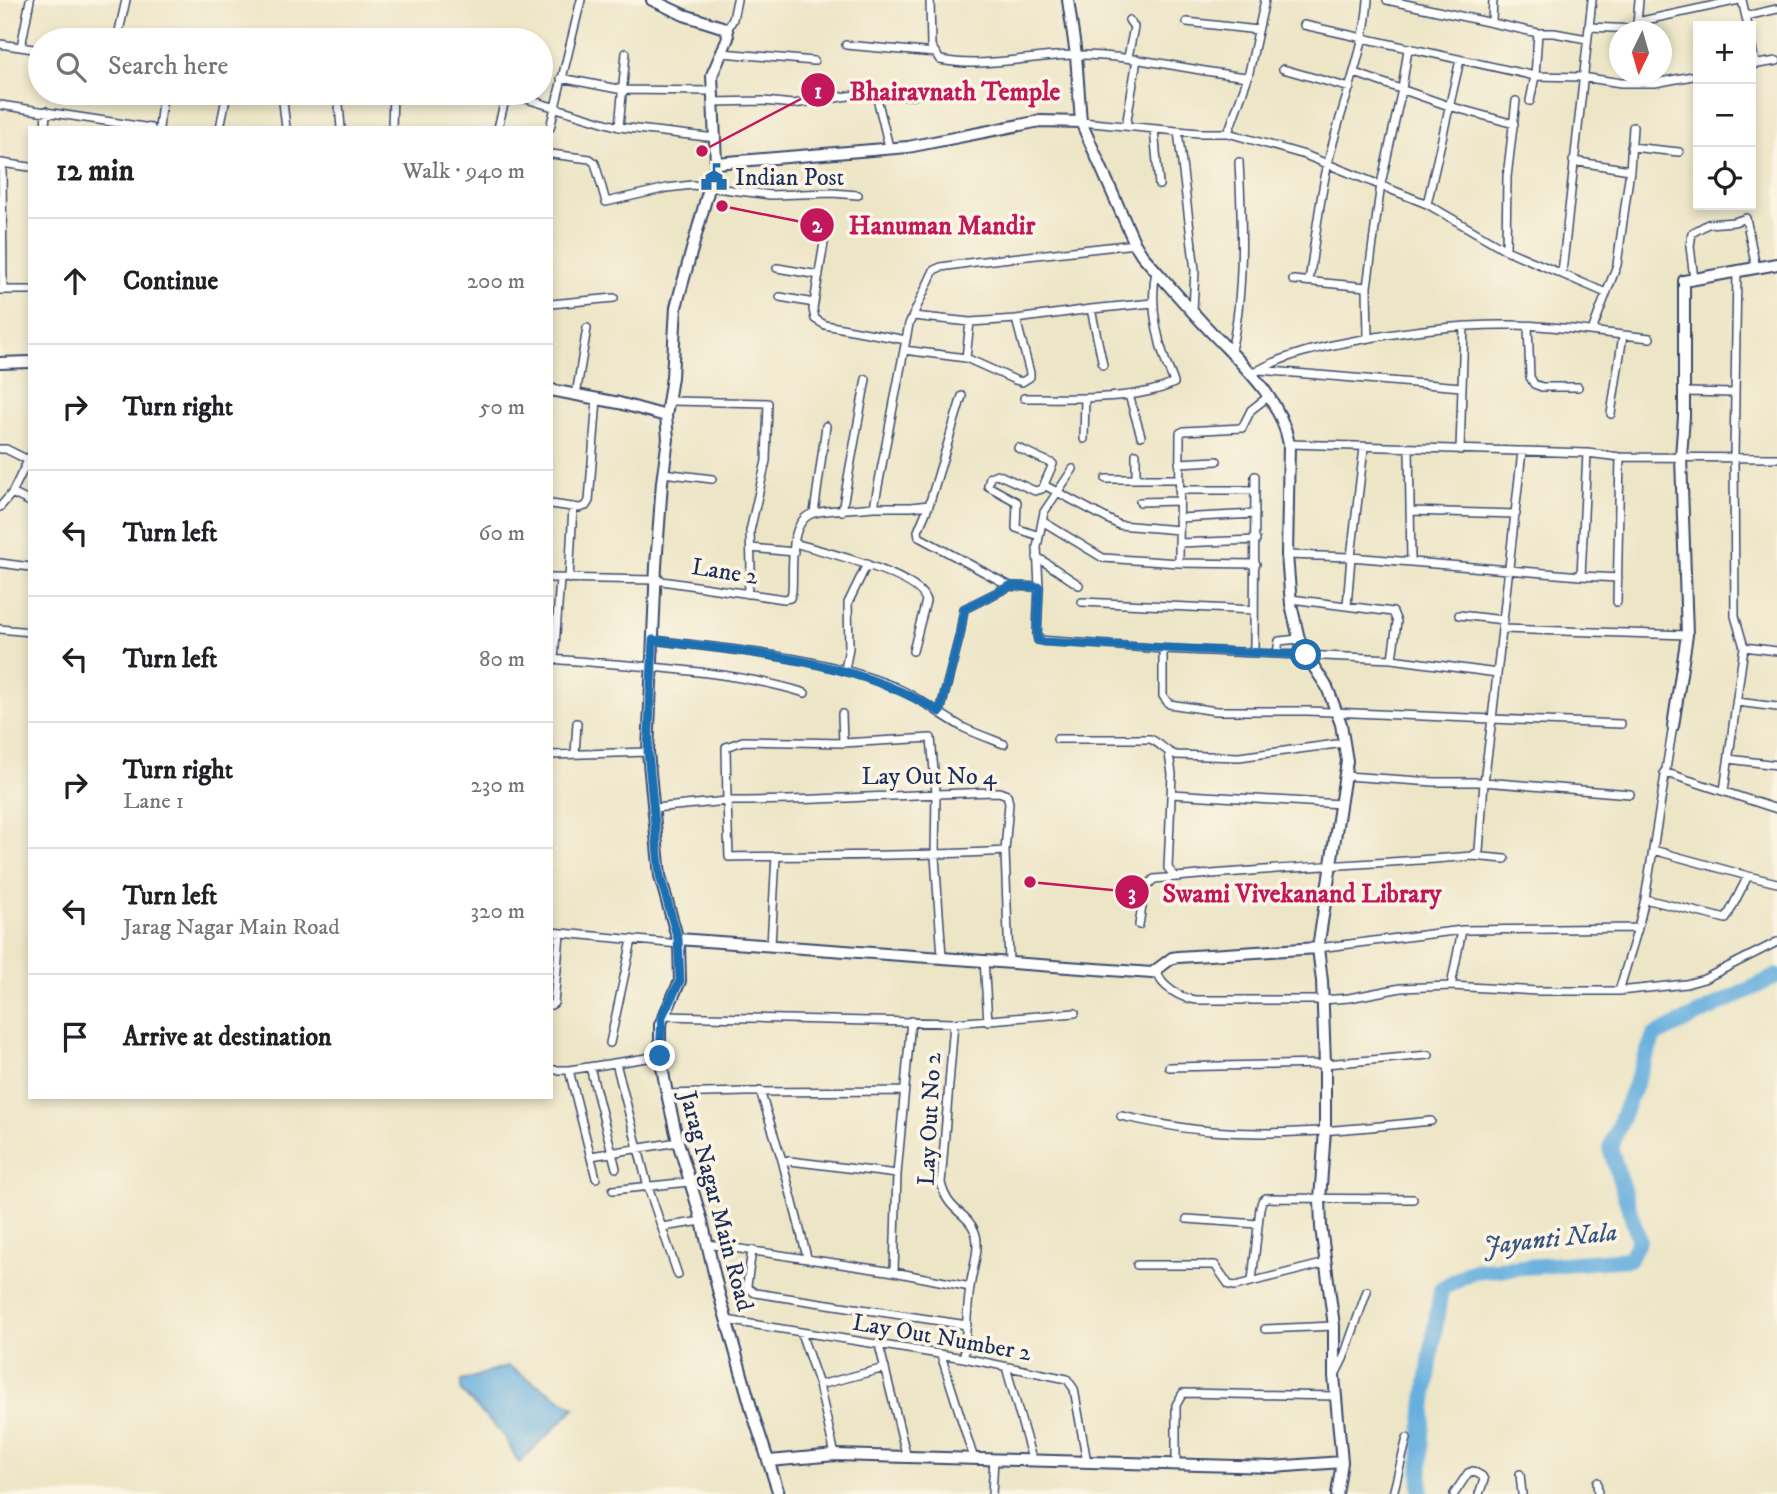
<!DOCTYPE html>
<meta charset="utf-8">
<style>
body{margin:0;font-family:"IM FELL DW Pica",serif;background:#f6f6f6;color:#202124}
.controls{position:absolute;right:21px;top:21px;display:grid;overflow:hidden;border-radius:0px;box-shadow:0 4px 10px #0003}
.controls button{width:63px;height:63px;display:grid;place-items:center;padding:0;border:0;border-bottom:2px solid #e0e0e0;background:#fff;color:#202124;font:35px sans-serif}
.compass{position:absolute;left:1609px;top:21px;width:63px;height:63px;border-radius:50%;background:#fff;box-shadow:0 4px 10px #0003;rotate:185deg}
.stop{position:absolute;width:21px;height:21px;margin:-16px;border:5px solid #1f6fb2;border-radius:50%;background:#fff}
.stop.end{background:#1f6fb2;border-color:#fff;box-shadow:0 2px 7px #0008}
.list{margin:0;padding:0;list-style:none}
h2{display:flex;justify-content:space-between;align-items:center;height:91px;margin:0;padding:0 28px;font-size:30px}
h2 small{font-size:23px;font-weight:400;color:#757577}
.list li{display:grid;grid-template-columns:46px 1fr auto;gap:21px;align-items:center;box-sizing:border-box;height:126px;padding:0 28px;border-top:2px solid #e0e0e0}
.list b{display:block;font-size:26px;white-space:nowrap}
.list p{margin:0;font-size:23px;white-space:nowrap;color:#757577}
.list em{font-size:23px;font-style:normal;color:#757577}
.icon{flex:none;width:38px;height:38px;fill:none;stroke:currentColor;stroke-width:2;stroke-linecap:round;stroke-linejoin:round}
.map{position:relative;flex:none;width:1777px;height:1494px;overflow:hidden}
.search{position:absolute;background:#fff;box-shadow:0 4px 10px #0003;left:28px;top:28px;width:525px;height:77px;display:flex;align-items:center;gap:18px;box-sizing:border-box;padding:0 24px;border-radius:38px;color:#757577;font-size:26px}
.panel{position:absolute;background:#fff;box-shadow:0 4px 10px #0003;left:28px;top:126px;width:525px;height:973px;border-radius:0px}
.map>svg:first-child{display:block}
.water{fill:#66afde;stroke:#406f9e;stroke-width:2}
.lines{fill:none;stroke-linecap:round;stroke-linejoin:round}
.river{stroke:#66afde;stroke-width:16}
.street-casing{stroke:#3a4a6e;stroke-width:10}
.secondary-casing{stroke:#3a4a6e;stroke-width:14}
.street{stroke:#fff;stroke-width:7}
.secondary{stroke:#fff;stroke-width:10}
.route{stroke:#1f6fb2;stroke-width:9}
.labels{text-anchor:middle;stroke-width:7;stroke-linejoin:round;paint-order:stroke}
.poi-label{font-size:24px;fill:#1b2f5e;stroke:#fcf5e5;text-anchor:start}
.street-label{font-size:24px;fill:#1b2f5e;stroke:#fcf5e5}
.water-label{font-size:26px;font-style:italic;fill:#325584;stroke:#fcf5e5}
.leader{fill:none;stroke:#c2185b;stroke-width:2.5}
.callout-dot{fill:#c2185b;stroke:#fcf5e5;stroke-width:2.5}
.mark-label{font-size:21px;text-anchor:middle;font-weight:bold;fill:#fff}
.callout-label{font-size:26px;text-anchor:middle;font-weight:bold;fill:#c2185b;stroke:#fcf5e5;stroke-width:7;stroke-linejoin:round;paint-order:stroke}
</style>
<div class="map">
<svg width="1777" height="1494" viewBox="0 0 1777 1494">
<rect width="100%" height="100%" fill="#fcf5e5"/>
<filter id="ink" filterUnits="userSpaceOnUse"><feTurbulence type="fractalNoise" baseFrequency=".0143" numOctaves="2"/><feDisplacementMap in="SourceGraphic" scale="14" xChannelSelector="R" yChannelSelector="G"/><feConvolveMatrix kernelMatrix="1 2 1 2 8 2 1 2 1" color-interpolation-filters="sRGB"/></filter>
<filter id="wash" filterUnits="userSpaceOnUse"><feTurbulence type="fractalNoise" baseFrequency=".00686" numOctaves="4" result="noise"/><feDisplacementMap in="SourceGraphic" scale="28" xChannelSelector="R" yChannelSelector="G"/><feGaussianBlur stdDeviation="1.57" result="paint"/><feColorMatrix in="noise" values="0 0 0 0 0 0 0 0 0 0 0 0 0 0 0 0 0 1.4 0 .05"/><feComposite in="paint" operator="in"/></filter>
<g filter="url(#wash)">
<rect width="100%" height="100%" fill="#ece5c6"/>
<path class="water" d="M508,1366L575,1408L519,1463L504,1436L461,1391V1381Z"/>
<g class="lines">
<path class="river" d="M1421,1494C1418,1425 1431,1357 1441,1289L1472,1271L1629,1259L1639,1240L1610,1148L1654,1036L1777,976"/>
</g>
</g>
<g filter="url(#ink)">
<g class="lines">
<defs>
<path id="street" d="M930,0L931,46L940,60C988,69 1030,55 1078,55C1136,55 1191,71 1248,77
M1265,0L1248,77L1228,133L1305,155L1427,204L1506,250L1606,293
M1387,0L1538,33L1535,76L1530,101
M1742,0L1748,26
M1746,16L1777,9
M1492,21L1493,0
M1187,22L1258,30
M1637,22L1739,0
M1637,24L1639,0
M1304,25L1535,76L1582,77L1621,83H1655L1698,75
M1589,27L1636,29
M727,30L733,19L737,0
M1538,33H1554L1587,39
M117,40L126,0
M1751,42L1755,64
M0,44L40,50
M846,45L935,53
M21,47L30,0
M722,53L814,61
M1128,57L1134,27L1129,20
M1751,65L1777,61
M1283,69L1350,88
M1355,73L1449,106L1514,124
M561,78L623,90L711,91
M282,93L286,128
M338,93L341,128
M876,94L889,147
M712,102L764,101L793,104L869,93L914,96
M0,105L151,128
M1081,122L1199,133H1228
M1126,126L1137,59
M619,127L626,53
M45,128L46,111
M159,128L163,93
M220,128L227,93
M392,128L393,93
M498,128L504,104L508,99L520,97L619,127L716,138
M550,128L581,0
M1154,129L1159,185
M1178,131L1195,270L1193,310
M1631,147L1679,152
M551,154L590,159L595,163L606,202L667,188L692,185L771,195L832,193L858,195
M1573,161L1630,170
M1,163L30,167
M2,163L3,290
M1427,204L1460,60
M827,225L813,309L815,319L825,325L906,340
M1506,250L1507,177L1516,101
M777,268L819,275
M1737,271L1734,457L1735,616L1744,647
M1562,273L1592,0
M1694,279L1690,246L1692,233L1708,224L1734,222L1746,218L1756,268
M1293,280L1367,287L1368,338
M1309,281C1315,242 1319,202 1328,163C1340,108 1364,57 1368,0
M1367,287L1381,184L1402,89L1408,49
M0,290H30
M780,297L814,303
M551,304L614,298
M1091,309L1103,365
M913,316L970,322L1016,319L1091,309L1153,303
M1528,326L1530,377L1534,384L1542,387H1578
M1592,331L1617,265L1630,170L1633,127
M1623,335L1650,338
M904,350L966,358L1015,380L1022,382L1030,377V373L1016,319
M1231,350C1245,294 1242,220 1239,162
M966,358L970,322
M1260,370L1461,387
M1252,374C1283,355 1317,348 1353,341C1405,331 1458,324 1512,325C1549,325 1587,331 1623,335L1611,414
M1684,392L1735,393
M576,395L587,328
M1129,395L1141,436
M1024,398C1064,398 1138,401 1174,383C1172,376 1169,370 1166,363C1156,334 1150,301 1156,271
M670,401L768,403L766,461L750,531L751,567L747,594
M1084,439L1085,398
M1289,444L1587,453L1620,457L1777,458
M1018,448L1053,464L1042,489L1035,491L997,474L990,477L988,486L1017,502L1016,528L1039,536
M0,449H6L28,460
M1409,449L1411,560
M1460,450L1464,326
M1136,454V479
M1179,463L1217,461
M1073,469L1044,512L1037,547L1039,587L1037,635L1038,640L1163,649L1392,659L1497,673
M663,473L712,479
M1106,479H1179
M1044,485L1119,525L1179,530
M1179,490H1255
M12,493L30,502
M1140,502L1179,501
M551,504L579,508L586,506L589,501L597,399
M929,505L918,531L919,537L1010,586
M0,507L12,493L30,456
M874,507H911L929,505L962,396
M842,511L866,379
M1410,511L1516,514
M814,513L826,426
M1179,518L1255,514
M1042,521L1103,558L1179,563L1256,564
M794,543C819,550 922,575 926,601L913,651
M1179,543L1256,540
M751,548L794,552
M1287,555L1351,557L1364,448
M1037,557L1079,585
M0,563L30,567
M1179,563L1180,433L1184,431L1242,428L1251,410L1269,396
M1581,576L1618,578
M551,578L655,580L784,599L790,598L792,592C794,570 787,520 814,513C832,509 856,509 874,507L909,324L934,270L941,267L975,262L1135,244
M569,579L573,507
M1291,599L1393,612L1397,622L1392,659
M1082,602L1254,610
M1617,602L1620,457
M1347,606L1351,557L1581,576L1587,453
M1459,615L1504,620
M0,629L30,632
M1503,629L1687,635
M653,640C734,650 819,656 895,687C920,698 941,715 964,728C977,734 991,739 1004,744
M1163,649V696L1169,704L1216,711H1308L1492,719L1522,451
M1254,652L1255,476
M1277,653L1279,641L1299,639
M551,659C632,666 728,669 805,693
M554,660L560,579
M845,670L849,648L848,603L867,564
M1737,702L1777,707
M940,712L960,634L964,609L1010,586L1039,587
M842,714L843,743
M1057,739H1150C1161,743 1166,753 1176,755L1239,757L1344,743
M575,754L577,723
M1169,754L1172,774L1168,868L1175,877
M551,755L648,752
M1729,759L1777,765
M1664,772L1777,809
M1346,776L1434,782H1484L1630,794
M1724,791L1744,647L1777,651
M1171,794L1341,804
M654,808L727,801L726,747L743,741L843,743L931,738L936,793L935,856L942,956
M1653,850L1748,876
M1005,851C913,857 821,855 729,857L727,801C818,801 908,794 999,792L1007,795L1009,803L1005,851L1009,962
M1472,856L1505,859
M1645,899L1726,919L1748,876L1777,883
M1139,925L1145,888L1154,879C1260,868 1366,865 1472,856L1479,851L1484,782L1492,719L1621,724
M551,932L679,944
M771,945L776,856
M1318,948L1462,930L1638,928L1645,899L1673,726
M984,960L988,1022
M1157,971C1160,987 1182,999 1197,1000H1322L1349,998L1401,988L1451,986L1537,991H1619L1638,928
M1451,986L1462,930
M1619,991L1686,984L1704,979L1777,942
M551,1005L554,1003L560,934
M663,1016L954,1023L1075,1013
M954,1023L941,1183C948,1213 967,1211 975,1232C981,1247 972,1271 970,1287C967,1310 966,1334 964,1358
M610,1043L632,940
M616,1063L648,1187L678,1275
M590,1067L616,1168
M1169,1067L1325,1064L1429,1055
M551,1070H569L660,1056
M569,1070L596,1178
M760,1091L782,1160L807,1257
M667,1094L745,1092L903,1091
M1121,1116C1150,1122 1181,1129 1211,1131C1284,1137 1358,1128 1431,1121
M591,1156L678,1142
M782,1160L897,1174
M613,1190L689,1182
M1187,1219L1258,1224
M662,1227L702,1221
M707,1244L894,1272L970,1287
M752,1250L747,1285L748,1288L755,1293L967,1325
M1137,1265H1215L1229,1285L1235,1286L1326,1263
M894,1272L897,1174L911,1021
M1252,1281L1260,1208L1262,1201L1266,1198L1413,1199
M726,1320L964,1358L1067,1379L1074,1389L1087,1462
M1265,1329L1334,1326
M801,1333L819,1385L835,1455
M879,1345L907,1458
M941,1355L974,1459
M1006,1367L1032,1459
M1335,1375L1343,1359L1367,1291
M819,1385L885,1368
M1176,1464V1405L1183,1393L1335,1396
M1520,1474L1522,1494
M1597,1482L1598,1494
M992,1494L994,1459
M1393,1494L1407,1438
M1454,1494L1468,1473L1473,1471L1482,1476L1484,1480L1479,1494"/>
<path id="secondary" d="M652,0L684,15L722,27L727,30L728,38L712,75L716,163L676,307L672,377L666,416L668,439L662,482L656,566L648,752L660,876L679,944L680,981L660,1025V1056L667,1094L678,1142L702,1221L718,1290L753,1414L779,1494
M1068,0L1076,55L1081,122L1135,244L1142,255C1166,282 1189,309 1214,335C1245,367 1281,399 1289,444L1287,555L1291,604L1299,639L1306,655L1327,687L1341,724L1347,761L1318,948L1322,981L1325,1064V1130L1320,1200L1321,1227L1334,1326V1376L1342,1462L1337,1494
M716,163L908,147L1040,121L1081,122
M0,363L30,362
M551,390L619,403L666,416
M1673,726L1687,635L1681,457L1684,416V281L1777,264
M678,939L1152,973L1172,958L1178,957L1318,948
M770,1461L835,1455L1273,1467L1342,1462"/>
</defs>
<use href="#street" class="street-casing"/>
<use href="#secondary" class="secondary-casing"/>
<use href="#street" class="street"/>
<use href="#secondary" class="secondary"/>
</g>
</g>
<g class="lines" filter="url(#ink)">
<path class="route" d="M660,1056L662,1016L680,981L678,939L660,876L648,752L653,640C752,653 853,659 940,712L960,634L964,609L1010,586L1039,587L1037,635L1038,640L1044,642L1306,655"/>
</g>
<defs>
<symbol id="civic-bare" viewBox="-9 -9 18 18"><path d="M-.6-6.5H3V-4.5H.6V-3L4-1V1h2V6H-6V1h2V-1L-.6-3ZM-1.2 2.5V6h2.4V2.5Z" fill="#1f6fb2" stroke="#fcf5e5" stroke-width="2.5" paint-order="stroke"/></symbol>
</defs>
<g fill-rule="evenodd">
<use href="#civic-bare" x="695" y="158" width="38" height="38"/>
</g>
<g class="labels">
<g class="poi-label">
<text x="735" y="185">Indian Post</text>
</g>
<g class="street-label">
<text transform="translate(725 571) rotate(9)" y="8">Lane 2</text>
<text x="929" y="784">Lay Out No 4</text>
<text transform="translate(929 1119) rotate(-87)" y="8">Lay Out No 2</text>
<text transform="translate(717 1201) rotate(75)" y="8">Jarag Nagar Main Road</text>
<text transform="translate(942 1337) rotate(10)" y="8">Lay Out Number 2</text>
</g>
<g class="water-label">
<text transform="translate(1550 1238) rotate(-6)" y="9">Jayanti Nala</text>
</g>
</g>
<path class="leader" d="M702 151L818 90M722 206L817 225M1030 882L1132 892"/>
<g class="callout-dot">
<circle cx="702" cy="151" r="7"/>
<circle cx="722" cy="206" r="7"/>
<circle cx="1030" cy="882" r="7"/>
<circle cx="818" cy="90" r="18"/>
<circle cx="817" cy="225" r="18"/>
<circle cx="1132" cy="892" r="18"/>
</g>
<g class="mark-label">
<text x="818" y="98">1</text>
<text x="817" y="232">2</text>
<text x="1132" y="900">3</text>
</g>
<g class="callout-label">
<text x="955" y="100">Bhairavnath Temple</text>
<text x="942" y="234">Hanuman Mandir</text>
<text x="1302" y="902">Swami Vivekanand Library</text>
</g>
</svg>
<div class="controls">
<button>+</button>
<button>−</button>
<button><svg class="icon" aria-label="locate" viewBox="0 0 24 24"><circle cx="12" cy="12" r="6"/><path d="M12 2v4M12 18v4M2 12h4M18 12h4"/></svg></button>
</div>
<svg class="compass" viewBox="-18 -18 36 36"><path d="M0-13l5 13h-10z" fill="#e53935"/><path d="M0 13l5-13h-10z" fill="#757577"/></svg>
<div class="stop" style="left:1306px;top:655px"></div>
<div class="stop end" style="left:660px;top:1056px"></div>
<div class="search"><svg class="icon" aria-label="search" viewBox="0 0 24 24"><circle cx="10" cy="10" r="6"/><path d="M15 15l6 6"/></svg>Search here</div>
<section class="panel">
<h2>12 min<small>Walk · 940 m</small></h2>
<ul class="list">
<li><svg class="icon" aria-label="ahead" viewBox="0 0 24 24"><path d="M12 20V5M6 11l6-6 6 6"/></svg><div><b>Continue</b></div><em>200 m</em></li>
<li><svg class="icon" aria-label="right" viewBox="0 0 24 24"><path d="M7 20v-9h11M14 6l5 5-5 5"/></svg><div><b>Turn right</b></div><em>50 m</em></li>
<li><svg class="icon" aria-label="left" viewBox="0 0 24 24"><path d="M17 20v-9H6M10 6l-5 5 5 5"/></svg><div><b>Turn left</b></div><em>60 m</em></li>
<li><svg class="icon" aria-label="left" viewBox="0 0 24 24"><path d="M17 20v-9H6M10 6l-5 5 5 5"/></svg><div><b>Turn left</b></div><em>80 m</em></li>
<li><svg class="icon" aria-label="right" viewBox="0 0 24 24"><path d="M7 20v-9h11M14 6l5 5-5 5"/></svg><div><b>Turn right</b><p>Lane 1</p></div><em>230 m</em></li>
<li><svg class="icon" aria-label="left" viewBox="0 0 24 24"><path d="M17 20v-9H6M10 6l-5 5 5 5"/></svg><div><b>Turn left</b><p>Jarag Nagar Main Road</p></div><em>320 m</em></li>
<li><svg class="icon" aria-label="arrive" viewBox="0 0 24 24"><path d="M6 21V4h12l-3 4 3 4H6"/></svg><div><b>Arrive at destination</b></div></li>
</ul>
</section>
</div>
